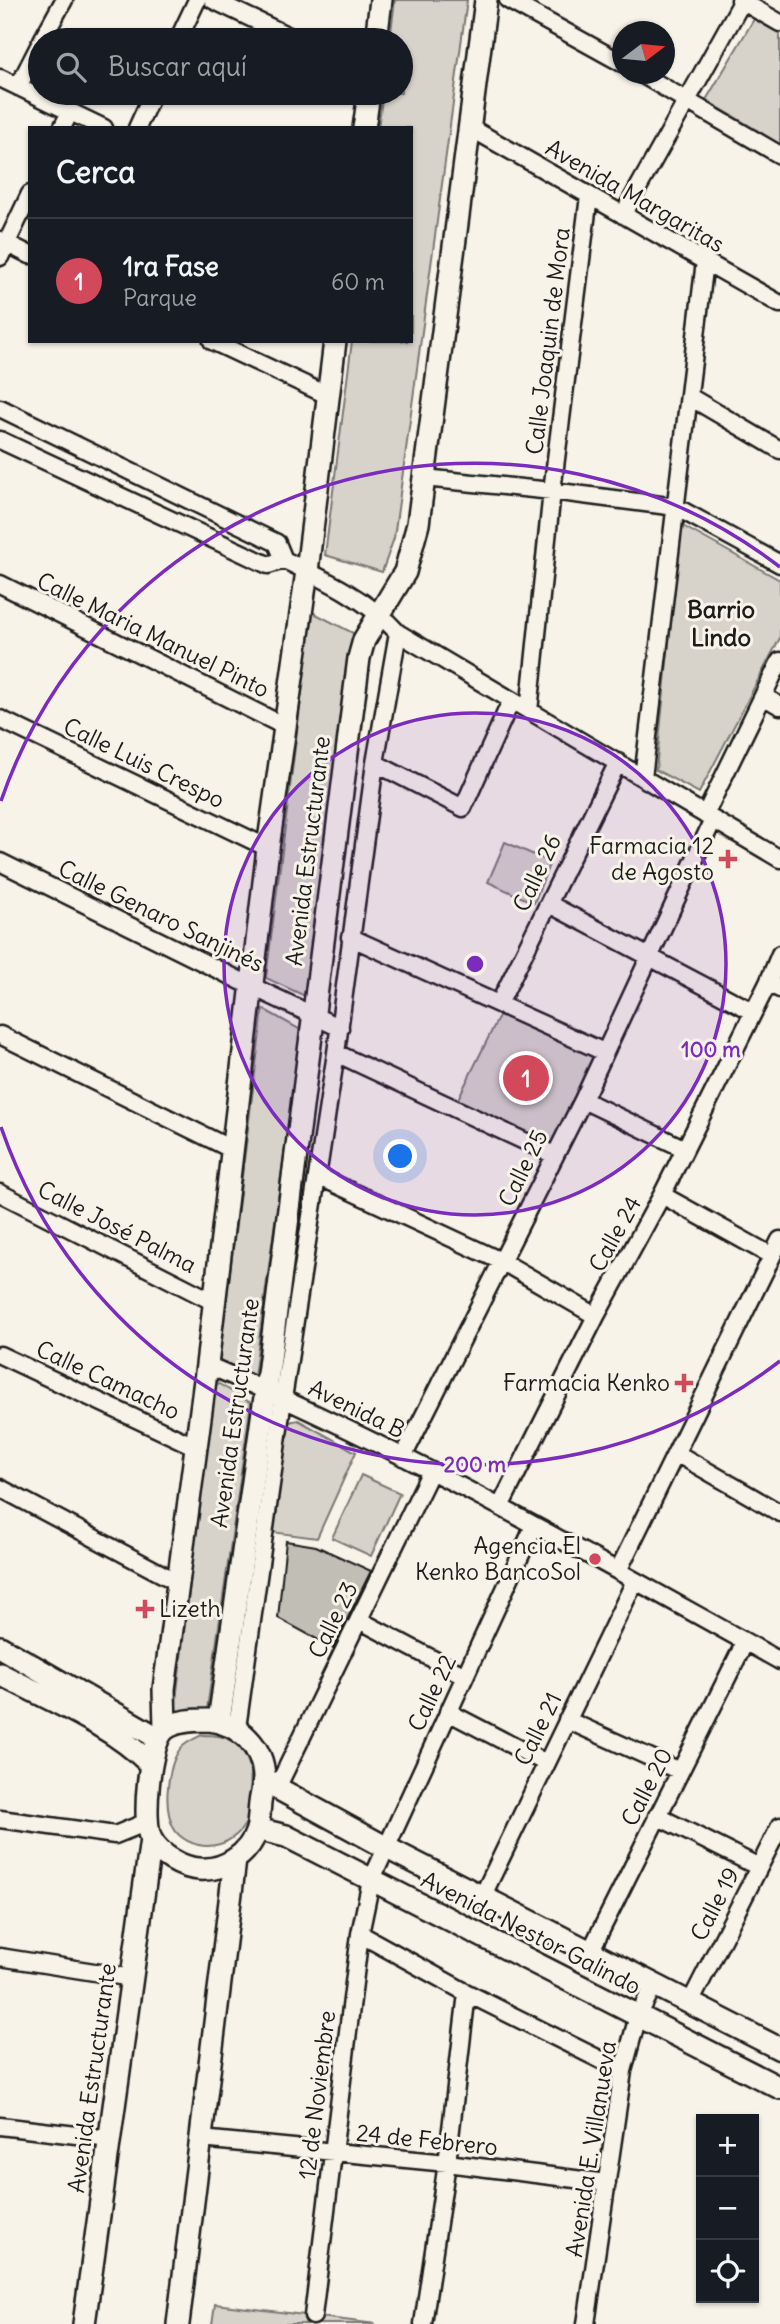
<!DOCTYPE html>
<html lang="es">
<meta charset="utf-8">
<style>
body{margin:0;font-family:Delius,sans-serif;background:#20242c;color:#f1f3f6}
.controls{position:absolute;right:21px;bottom:21px;display:grid;overflow:hidden;border-radius:0px;box-shadow:0 2px 5px #0004}
.controls button{width:63px;height:63px;display:grid;place-items:center;padding:0;border:0;border-bottom:2px solid #363941;background:#171b24;color:#f1f3f6;font:35px sans-serif}
.compass{position:absolute;left:612px;top:21px;width:63px;height:63px;border-radius:50%;background:#171b24;box-shadow:0 2px 5px #0004;rotate:74deg}
.you{position:absolute;left:401px;top:1157px;width:24px;height:24px;margin:-18px;border:5px solid #fff;border-radius:50%;background:#1a73e8;box-shadow:0 0 0 10px #1a73e833}
.badge{display:grid;place-items:center;width:46px;height:46px;border-radius:50%;background:#d1495b;color:#fff;font-size:23px;font-weight:700}
.pin{position:absolute;translate:-50% -50%;border:4px solid #fff;box-shadow:0 2px 7px #0006}
.list{margin:0;padding:0;list-style:none}
h2{display:flex;justify-content:space-between;align-items:center;height:91px;margin:0;padding:0 28px;font-size:30px}
h2 small{font-size:23px;font-weight:400;color:#9ea1a6}
.list li{display:grid;grid-template-columns:46px 1fr auto;gap:21px;align-items:center;box-sizing:border-box;height:126px;padding:0 28px;border-top:2px solid #363941}
.list b{display:block;font-size:26px;white-space:nowrap}
.list p{margin:0;font-size:23px;white-space:nowrap;color:#9ea1a6}
.list em{font-size:23px;font-style:normal;color:#9ea1a6}
.icon{flex:none;width:38px;height:38px;fill:none;stroke:currentColor;stroke-width:2;stroke-linecap:round;stroke-linejoin:round}
.map{position:relative;flex:none;width:780px;height:2324px;overflow:hidden}
.search{position:absolute;background:#171b24;box-shadow:0 2px 5px #0004;left:28px;top:28px;width:385px;height:77px;display:flex;align-items:center;gap:18px;box-sizing:border-box;padding:0 24px;border-radius:38px;color:#9ea1a6;font-size:26px}
.panel{position:absolute;background:#171b24;box-shadow:0 2px 5px #0004;left:28px;top:126px;width:385px;height:217px;border-radius:0px}
.map>svg:first-child{display:block}
.green{fill:#d7d3cb;stroke:#7a7874;stroke-width:2}
.building{fill:#c0beb5;stroke:#1c1c1c;stroke-width:2}
.lines{fill:none;stroke-linecap:round;stroke-linejoin:round}
.minor-casing{stroke:#1c1c1c;stroke-width:21}
.major-casing{stroke:#1c1c1c;stroke-width:26}
.minor{stroke:#f7f3e8;stroke-width:16}
.major{stroke:#f7f3e8;stroke-width:21}
.ring{fill:none;stroke:#7b2cbf;stroke-width:3.5}
.poi-dot{fill:#d1495b;stroke:#f7f3e8;stroke-width:2.5}
.labels{text-anchor:middle;stroke-width:6;stroke-linejoin:round;paint-order:stroke}
.street-label{font-size:23px;fill:#1c1c1c;stroke:#f7f3e8}
.poi-label{font-size:23px;fill:#1c1c1c;stroke:#f7f3e8;text-anchor:end}
.neighbourhood-label{font-size:24px;font-weight:bold;fill:#1c1c1c;stroke:#f7f3e8}
.centre{fill:#7b2cbf;stroke:#f7f3e8;stroke-width:3.5}
.ring-label{font-size:21px;text-anchor:middle;font-weight:bold;fill:#7b2cbf;stroke:#f7f3e8;stroke-width:6;stroke-linejoin:round;paint-order:stroke}
</style>
<div class="map">
<svg width="780" height="2324" viewBox="0 0 780 2324">
<rect width="100%" height="100%" fill="#f7f3e8"/>
<filter id="ink" filterUnits="userSpaceOnUse"><feTurbulence type="fractalNoise" baseFrequency=".0143" numOctaves="2"/><feDisplacementMap in="SourceGraphic" scale="14" xChannelSelector="R" yChannelSelector="G"/><feConvolveMatrix kernelMatrix="1 2 1 2 8 2 1 2 1" color-interpolation-filters="sRGB"/></filter>
<g filter="url(#ink)">
<path class="green" d="M395,0H467L394,538L382,572L325,555L352,341H411V128H378L383,93H401V40H390Z
M754,19L780,34V144L706,100Z
M681,525L780,580V638L699,793L656,770Z
M312,612L355,634L305,996L266,978Z
M505,842L550,862L534,903L488,882Z
M263,1009L301,1030L254,1377L219,1360Z
M502,1010L595,1053L554,1144L456,1103Z
M214,1381L251,1403L207,1709L174,1717Z
M298,1420L356,1452L317,1538L271,1532L284,1428L289,1422Z
M361,1475L400,1493L371,1556L332,1538Z
M202,1735C210,1735 221,1735 228,1739C251,1750 252,1773 250,1795C250,1801 251,1810 249,1816C238,1845 203,1856 179,1835C161,1819 166,1767 180,1749C186,1742 194,1739 202,1735Z
M215,2304L376,2324H212Z"/>
<path class="building" d="M286,1541L316,1546L371,1571L333,1648L278,1618Z"/>
<g class="lines">
<defs>
<path id="minor" d="M213,0L297,40
M508,0L622,63
M740,0L780,23
M42,40L64,0
M178,40L197,0
M641,74L780,155
M0,78L104,128
M18,87L40,44
M469,127L780,304
M62,128L70,112
M137,128L153,93
M623,215L743,0
M0,240L30,255
M0,257L30,194
M212,341L329,396
M690,397L780,450
M0,408L277,543L284,560
M0,440L268,565L284,560C324,579 369,600 398,633L780,859
M424,478L552,491L676,507L780,564
M0,584L286,727
M763,696L780,706
M529,711L552,491L589,196
M0,719L268,848
M375,763L463,808L511,701
M643,778L705,261
M705,815L780,661
M0,862L251,986L340,1028
M549,904L752,1011
M350,937L604,1052
M780,954L768,983L780,989
M499,1004L618,762
M0,1035L233,1150
M336,1053L554,1155
M583,1100L685,1149
M318,1176L503,1262L596,1316
M0,1193L214,1302
M662,1195L772,1256
M0,1355L196,1447
M207,1365C405,1449 592,1557 780,1661
M676,1453L780,1513
M403,1457L583,1100L713,820
M0,1488L179,1583
M500,1507L596,1316L662,1195L768,983
M618,1571L780,1240
M359,1620L465,1676
M448,1712L546,1763
M567,1720L680,1771
M237,1728L283,1399L336,1053L375,763L398,633
M277,1788L431,1471
M657,1816L759,1867
M0,1819L115,1835L147,1822
M482,1897L635,1581
M360,1934L467,1993L623,2071
M590,1952L745,1642
M0,1957L132,1978
M690,2003L780,1826
M0,2126L110,2139
M201,2139L447,2163L607,2183
M313,2316L360,1934L371,1881L534,1526
M423,2324L447,2163L467,1993
M586,2324L623,2071L638,2016L654,1985"/>
<path id="major" d="M376,40L381,0
M364,128L369,93
M0,1647L158,1738
M0,1674C50,1700 112,1725 151,1765
M210,1720C239,1724 263,1746 264,1777C264,1785 261,1795 260,1803C259,1812 259,1822 257,1830C249,1854 225,1871 199,1869C182,1868 159,1855 151,1839C142,1822 149,1743 164,1730C175,1720 196,1720 210,1720Z
M219,1721L266,1390L359,658L364,640L405,572L418,524L486,0
M165,1729L164,1689L207,1365L268,848L307,571L335,341
M264,1777L277,1788L385,1847L780,2049
M257,1829L286,1836L780,2088
M84,2324L151,1839
M178,2324L235,1860"/>
</defs>
<use href="#minor" class="minor-casing"/>
<use href="#major" class="major-casing"/>
<use href="#minor" class="minor"/>
<use href="#major" class="major"/>
</g>
</g>
<circle cx="475" cy="964" r="251" fill="#7b2cbf" fill-opacity=".12"/>
<g class="ring">
<circle cx="475" cy="964" r="251"/>
<path d="M780 1361A501 501 0 0 1 1 1127M1 801A501 501 0 0 1 780 567"/>
</g>
<g class="poi-dot">
<path d="M724.5 848.5h7v7h7v7h-7v7h-7v-7h-7v-7h7z"/>
<path d="M680.5 1372.5h7v7h7v7h-7v7h-7v-7h-7v-7h7z"/>
<circle cx="595" cy="1559" r="7"/>
<path d="M141.5 1598.5h7v7h7v7h-7v7h-7v-7h-7v-7h7z"/>
</g>
<g class="labels">
<g class="street-label">
<text transform="translate(635 196) rotate(30)" y="8">Avenida Margaritas</text>
<text transform="translate(548 341) rotate(-83)" y="8">Calle Joaquin de Mora</text>
<text transform="translate(153 635) rotate(26)" y="8">Calle Maria Manuel Pinto</text>
<text transform="translate(144 763) rotate(26)" y="8">Calle Luis Crespo</text>
<text transform="translate(308 851) rotate(-83)" y="8">Avenida Estructurante</text>
<text transform="translate(537 873) rotate(-65)" y="8">Calle 26</text>
<text transform="translate(161 916) rotate(26)" y="8">Calle Genaro Sanjinés</text>
<text transform="translate(523 1168) rotate(-64)" y="8">Calle 25</text>
<text transform="translate(117 1227) rotate(27)" y="8">Calle José Palma</text>
<text transform="translate(615 1234) rotate(-61)" y="8">Calle 24</text>
<text transform="translate(108 1380) rotate(25)" y="8">Calle Camacho</text>
<text transform="translate(357 1409) rotate(26)" y="8">Avenida B</text>
<text transform="translate(235 1413) rotate(-82)" y="8">Avenida Estructurante</text>
<text transform="translate(333 1620) rotate(-64)" y="8">Calle 23</text>
<text transform="translate(432 1693) rotate(-65)" y="8">Calle 22</text>
<text transform="translate(538 1729) rotate(-64)" y="8">Calle 21</text>
<text transform="translate(647 1787) rotate(-63)" y="8">Calle 20</text>
<text transform="translate(715 1904) rotate(-63)" y="8">Calle 19</text>
<text transform="translate(531 1933) rotate(27)" y="8">Avenida Nestor Galindo</text>
<text transform="translate(92 2078) rotate(-82)" y="8">Avenida Estructurante</text>
<text transform="translate(317 2095) rotate(-83)" y="8">12 de Noviembre</text>
<text transform="translate(427 2140) rotate(6)" y="8">24 de Febrero</text>
<text transform="translate(591 2149) rotate(-81)" y="8">Avenida E. Villanueva</text>
</g>
<g class="poi-label">
<text x="714" y="854">Farmacia 12<tspan x="714" dy="26">de Agosto</tspan></text>
<text x="670" y="1391">Farmacia Kenko</text>
<text x="581" y="1554">Agencia El<tspan x="581" dy="26">Kenko BancoSol</tspan></text>
<text x="159" y="1617" text-anchor="start">Lizeth</text>
</g>
<g class="neighbourhood-label">
<text x="721" y="618">Barrio<tspan x="721" dy="28">Lindo</tspan></text>
</g>
</g>
<circle cx="475" cy="964" r="10" class="centre"/>
<g class="ring-label">
<text x="711" y="1057">100 m</text>
<text x="475" y="1472">200 m</text>
</g>
</svg>
<div class="controls">
<button>+</button>
<button>−</button>
<button><svg class="icon" aria-label="locate" viewBox="0 0 24 24"><circle cx="12" cy="12" r="6"/><path d="M12 2v4M12 18v4M2 12h4M18 12h4"/></svg></button>
</div>
<svg class="compass" viewBox="-18 -18 36 36"><path d="M0-13l5 13h-10z" fill="#e53935"/><path d="M0 13l5-13h-10z" fill="#9ea1a6"/></svg>
<div class="you"></div>
<div class="pin badge" style="left:526px;top:1078px">1</div>
<div class="search"><svg class="icon" aria-label="search" viewBox="0 0 24 24"><circle cx="10" cy="10" r="6"/><path d="M15 15l6 6"/></svg>Buscar aquí</div>
<section class="panel">
<h2>Cerca<small></small></h2>
<ul class="list">
<li><span class="badge">1</span><div><b>1ra Fase</b><p>Parque</p></div><em>60 m</em></li>
</ul>
</section>
</div>
